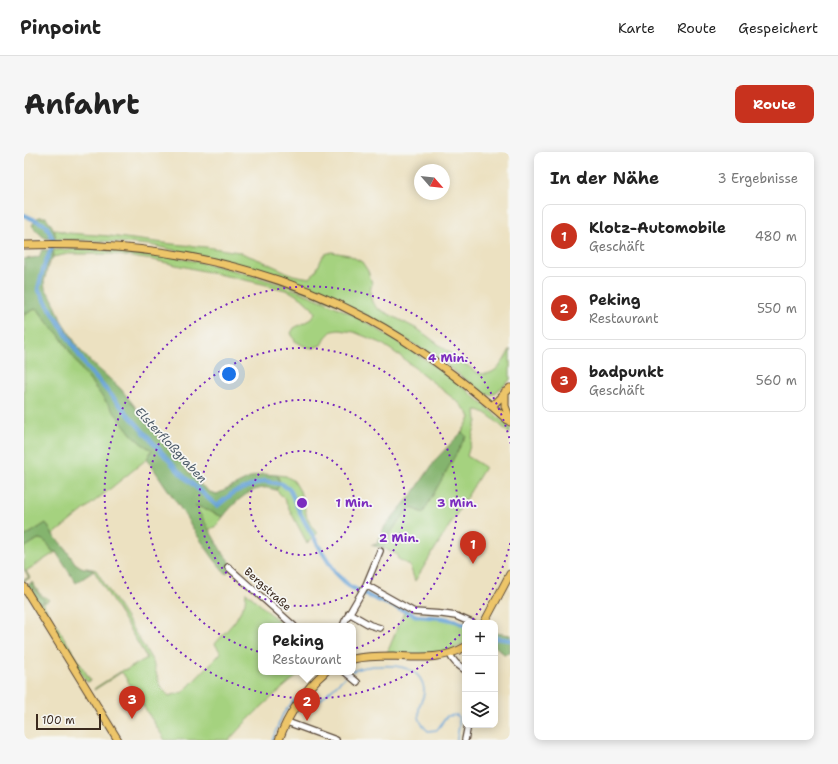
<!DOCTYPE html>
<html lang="de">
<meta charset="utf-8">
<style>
body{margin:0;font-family:"Shantell Sans",sans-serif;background:#f6f6f6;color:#222}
.controls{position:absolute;right:12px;bottom:12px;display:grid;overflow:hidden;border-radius:8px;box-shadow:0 2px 10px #0003}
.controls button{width:36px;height:36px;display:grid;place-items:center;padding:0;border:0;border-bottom:1px solid #e0e0e0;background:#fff;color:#222;font:20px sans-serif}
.compass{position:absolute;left:390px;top:12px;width:36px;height:36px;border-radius:50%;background:#fff;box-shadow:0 2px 10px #0003;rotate:118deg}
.scale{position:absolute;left:12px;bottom:10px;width:65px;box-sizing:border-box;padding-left:4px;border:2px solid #3b2a1e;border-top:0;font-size:11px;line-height:14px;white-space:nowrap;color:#3b2a1e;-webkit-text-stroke:3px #f6f6f2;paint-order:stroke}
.you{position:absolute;left:205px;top:222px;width:14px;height:14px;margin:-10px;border:3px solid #fff;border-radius:50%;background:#1a73e8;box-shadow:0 0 0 6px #1a73e833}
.badge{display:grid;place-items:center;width:26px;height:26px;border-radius:50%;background:#c8321e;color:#fff;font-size:13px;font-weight:700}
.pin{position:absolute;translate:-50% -33px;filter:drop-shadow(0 1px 2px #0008)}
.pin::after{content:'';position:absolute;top:21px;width:14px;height:12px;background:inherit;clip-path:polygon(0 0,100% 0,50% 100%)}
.popup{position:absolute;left:234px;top:471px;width:98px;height:52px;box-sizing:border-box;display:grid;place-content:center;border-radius:8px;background:#fff;filter:drop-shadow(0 1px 3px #0005);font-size:13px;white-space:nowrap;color:#767676}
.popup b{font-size:15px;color:#222}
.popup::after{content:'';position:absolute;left:50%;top:100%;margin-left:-8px;border:8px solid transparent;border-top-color:#fff}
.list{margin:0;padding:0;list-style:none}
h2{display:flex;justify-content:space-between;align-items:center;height:52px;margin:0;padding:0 16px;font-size:17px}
h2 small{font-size:13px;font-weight:400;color:#767676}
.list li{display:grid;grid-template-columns:26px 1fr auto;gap:12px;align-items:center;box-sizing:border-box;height:64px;margin:0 8px 8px;padding:0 8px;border:1px solid #e0e0e0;border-radius:8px}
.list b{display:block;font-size:15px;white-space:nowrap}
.list p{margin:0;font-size:13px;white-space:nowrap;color:#767676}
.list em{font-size:13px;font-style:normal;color:#767676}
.icon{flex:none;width:22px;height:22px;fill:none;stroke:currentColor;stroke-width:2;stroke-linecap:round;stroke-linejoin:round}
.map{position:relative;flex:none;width:486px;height:588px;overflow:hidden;border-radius:8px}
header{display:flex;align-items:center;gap:24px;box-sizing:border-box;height:56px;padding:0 20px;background:#fff;border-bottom:1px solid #e0e0e0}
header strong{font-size:19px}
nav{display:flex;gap:22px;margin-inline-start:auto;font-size:14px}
.intro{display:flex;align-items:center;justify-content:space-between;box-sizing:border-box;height:96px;padding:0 24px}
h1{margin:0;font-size:28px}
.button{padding:10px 18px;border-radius:8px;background:#c8321e;color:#fff;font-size:14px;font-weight:700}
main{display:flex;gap:24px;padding:0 24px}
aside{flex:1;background:#fff;border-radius:8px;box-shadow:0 2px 10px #0003}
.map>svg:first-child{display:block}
.green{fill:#a5d27f;stroke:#707e4e}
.forest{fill:#84b46e;stroke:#606f46}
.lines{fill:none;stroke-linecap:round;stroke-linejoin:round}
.stream{stroke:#66a3d7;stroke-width:1.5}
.canal{stroke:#66a3d7;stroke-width:4.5}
.minor-casing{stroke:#564536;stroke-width:8}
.major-casing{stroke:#564536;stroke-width:9}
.minor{stroke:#fff;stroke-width:5.5}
.major{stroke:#edc569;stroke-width:7}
.ring{fill:none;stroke:#7b2cbf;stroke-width:2;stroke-dasharray:2 4}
.labels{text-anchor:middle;stroke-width:3.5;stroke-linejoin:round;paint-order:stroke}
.street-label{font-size:11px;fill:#3b2a1e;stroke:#f6f6f2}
.water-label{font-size:12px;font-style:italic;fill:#4c5a68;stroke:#f6f6f2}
.centre{fill:#7b2cbf;stroke:#f6f6f2;stroke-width:2}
.ring-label{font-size:12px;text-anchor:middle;font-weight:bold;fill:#7b2cbf;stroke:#f6f6f2;stroke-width:3.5;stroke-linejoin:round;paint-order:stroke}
</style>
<header>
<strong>Pinpoint</strong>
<nav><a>Karte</a><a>Route</a><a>Gespeichert</a></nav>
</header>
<div class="intro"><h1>Anfahrt</h1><a class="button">Route</a></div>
<main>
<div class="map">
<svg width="486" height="588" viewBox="0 0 486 588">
<rect width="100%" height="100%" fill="#f6f6f2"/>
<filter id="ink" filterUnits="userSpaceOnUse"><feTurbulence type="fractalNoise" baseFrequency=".025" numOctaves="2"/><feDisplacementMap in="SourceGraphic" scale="8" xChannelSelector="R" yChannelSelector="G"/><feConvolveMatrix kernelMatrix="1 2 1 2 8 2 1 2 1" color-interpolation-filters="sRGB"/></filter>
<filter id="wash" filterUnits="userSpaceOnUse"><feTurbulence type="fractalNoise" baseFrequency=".012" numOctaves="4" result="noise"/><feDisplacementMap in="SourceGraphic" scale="16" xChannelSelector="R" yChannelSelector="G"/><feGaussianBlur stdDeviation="0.9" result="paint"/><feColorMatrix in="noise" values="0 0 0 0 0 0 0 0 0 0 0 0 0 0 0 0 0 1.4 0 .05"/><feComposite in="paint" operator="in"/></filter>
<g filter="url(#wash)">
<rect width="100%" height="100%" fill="#ece1c1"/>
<path class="green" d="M30,77L44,81L85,84L148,92L182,95L215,100L238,109L269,123L286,126L292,119L298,106L301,102L308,100L325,103L338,110L344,119L348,131L346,140L348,150L353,156L395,178L452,220C469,228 480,210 486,197V228L470,242L463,243L408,203L336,160L200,109L126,93L63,88H42L41,87H32L31,86V83Z
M53,97C78,98 107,99 131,102C196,112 259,130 319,158C337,166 354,178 371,188C386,198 402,208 417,218C441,236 464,256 486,276V282C478,275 462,258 452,258L453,269L443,304L461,315L437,355L391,429L386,414L373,406L374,403L359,396C366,380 375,368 387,355L398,361L442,284L438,280L446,266L444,261L435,251L376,204L357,191L330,180L315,178L308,179L302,185L297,193L289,196L282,195L271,189L267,181L270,176L287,167L291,161L288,156L277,146L265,139L239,132L129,108L87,102H44L29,105V98Z
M13,156L23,170L35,183L59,220L108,283L118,292L128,298L123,307L29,383L22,371L0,385V163Z
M253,323L262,324L270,329L276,339L283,365L293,382L283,391L259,345L252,338L256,332L255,328Z
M170,353L199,365L192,374L184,378Z
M14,387C21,387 25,393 28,399L32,400L2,419L6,426L0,429V427L5,426L0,417V396Z
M62,416L69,417L72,418L125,503L129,510L136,534L145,544L159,540L197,501L191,492L211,469L221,451L222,440L260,474H237V520H278C252,541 227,563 205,588H141L98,520L70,538L71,536L99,518H102L123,506L70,419Z
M8,430L16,442L25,448L19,452L67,529L63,530L61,527L21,464L19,457L16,452L21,449L15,443L7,431Z
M381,458L392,463L428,466L442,471H441V491C433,495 426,499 418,501C401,505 380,501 363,501Z"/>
<path class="forest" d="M14,65H22C26,71 32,78 31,86C22,87 21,87 15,81C12,78 10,77 8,73Z
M18,98H29V105L24,113L20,130L21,136L29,148L37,168L56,198L66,209L97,237L134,284L156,307L161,316L178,334L186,340L193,342L230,324L239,322L253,323L255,328L256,332L252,338C248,337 243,335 239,336C224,337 208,353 199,365L171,353L198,400L209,414L202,422L189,406L173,383L157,357L123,307L128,298L118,292L108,283L59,220L35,183L23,170L13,156L0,163V107L15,105Z
M438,280L442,284L399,361L387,355C375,368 366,380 359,396L347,393L353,392L361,374L390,340L413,306Z
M22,371L29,383L41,396L51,411L57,415L70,419L52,431L32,400L28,399C25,393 21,387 14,387L0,396V385Z
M7,431L15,443L21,448L16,452L12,449L3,434Z
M471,481L486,483V501L480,502L471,494Z"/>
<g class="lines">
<path class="stream" d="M329,519C338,515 347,514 356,514C373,513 397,515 400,537C401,543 398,547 396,552C393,563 395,571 404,579L413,578L423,564L433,563C438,570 433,580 433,588
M277,550L288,553L292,552L323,523
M248,588L259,562L270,548L273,549"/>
<path class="canal" d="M0,63L22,73L30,90L20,114L14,137L63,216L157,322L193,354L210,340L240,329L258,332L266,338L277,363L297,398L311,420L325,434L347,445L393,464L419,466L432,469L441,473
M471,486L486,488"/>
</g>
</g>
<g filter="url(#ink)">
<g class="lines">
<defs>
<path id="minor" d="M204,415L270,474
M342,433L390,460L418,462L432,464L448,471
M325,461L346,473L356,476
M319,474L321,469L342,433L356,399
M426,502C429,510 434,513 441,518
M321,520L333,530
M263,570L312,588
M441,588L444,573"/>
<path id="major" d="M0,93C121,89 237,110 344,167C396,195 442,231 486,270
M481,240V254L486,267
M468,254L486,236
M0,435L94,588
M460,471L486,422
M329,507C342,504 356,504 369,504C394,505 419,508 441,495
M255,588C263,564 282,536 301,520"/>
</defs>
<use href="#minor" class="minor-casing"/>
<use href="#major" class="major-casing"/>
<use href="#minor" class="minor"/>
<use href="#major" class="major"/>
</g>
</g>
<g class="ring">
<circle cx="278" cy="351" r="52"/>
<circle cx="278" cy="351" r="103"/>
<circle cx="278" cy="351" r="155"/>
<path d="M440 478A206 206 0 1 1 446 471"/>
</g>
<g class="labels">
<g class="street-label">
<text transform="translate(244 437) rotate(42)" y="4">Bergstraße</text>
</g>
<g class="water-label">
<text transform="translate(147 293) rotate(47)" y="4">Elsterfloßgraben</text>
</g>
</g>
<circle cx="278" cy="351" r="6" class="centre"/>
<g class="ring-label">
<text x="424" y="210">4 Min.</text>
<text x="330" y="355">1 Min.</text>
<text x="433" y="355">3 Min.</text>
<text x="375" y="390">2 Min.</text>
</g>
</svg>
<div class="controls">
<button>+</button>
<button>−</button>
<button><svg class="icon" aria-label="layers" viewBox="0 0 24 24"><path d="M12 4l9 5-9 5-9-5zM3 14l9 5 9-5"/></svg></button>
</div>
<svg class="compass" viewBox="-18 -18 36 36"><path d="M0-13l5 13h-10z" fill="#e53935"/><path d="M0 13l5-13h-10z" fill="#767676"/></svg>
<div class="scale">100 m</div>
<div class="you"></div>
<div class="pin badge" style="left:449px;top:412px">1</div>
<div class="pin badge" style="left:283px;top:569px">2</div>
<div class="popup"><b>Peking</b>Restaurant</div>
<div class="pin badge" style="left:108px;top:567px">3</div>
</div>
<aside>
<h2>In der Nähe<small>3 Ergebnisse</small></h2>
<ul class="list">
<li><span class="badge">1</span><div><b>Klotz-Automobile</b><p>Geschäft</p></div><em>480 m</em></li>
<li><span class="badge">2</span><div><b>Peking</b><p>Restaurant</p></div><em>550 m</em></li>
<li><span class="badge">3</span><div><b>badpunkt</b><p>Geschäft</p></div><em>560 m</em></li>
</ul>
</aside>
</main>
